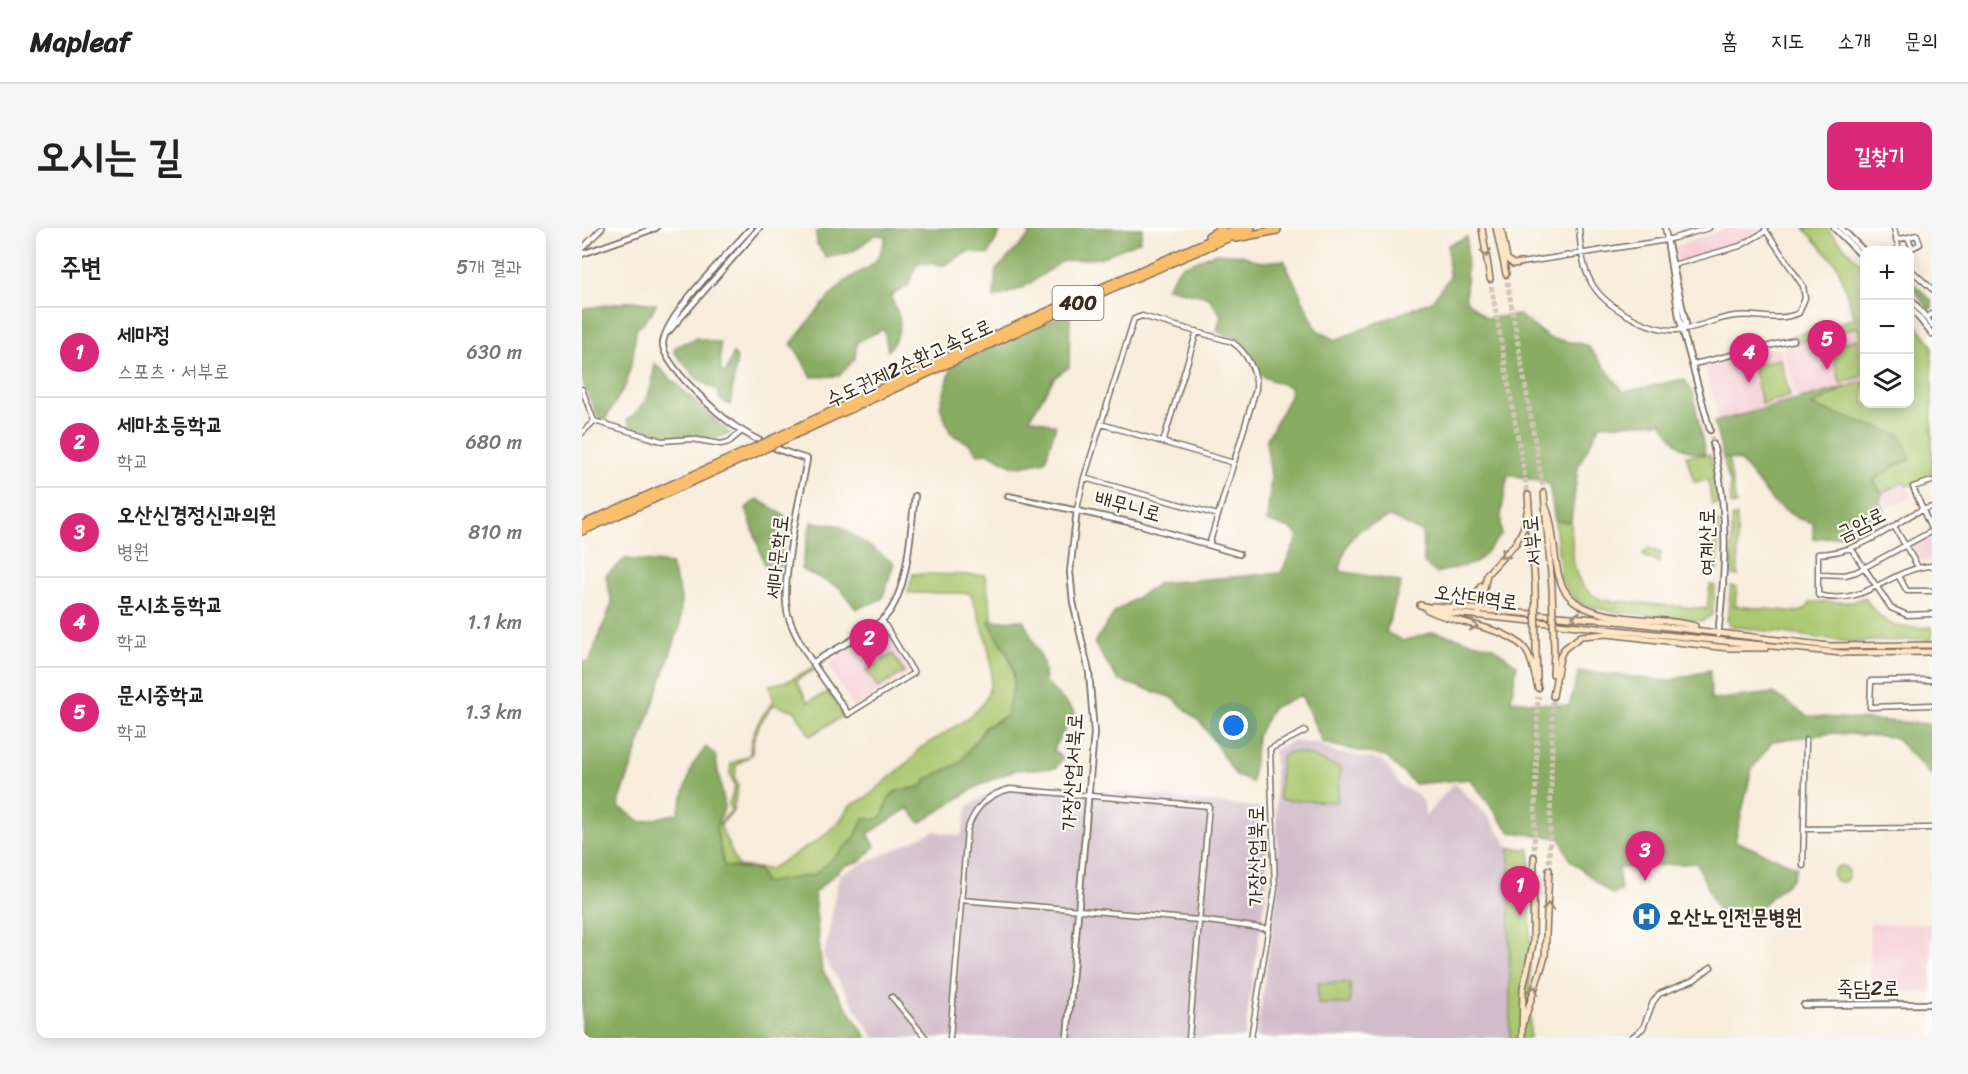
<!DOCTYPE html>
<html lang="ko">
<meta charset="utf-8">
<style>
body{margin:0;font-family:Sriracha,"Poor Story",sans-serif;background:#f6f6f6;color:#222}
.controls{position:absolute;right:18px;top:18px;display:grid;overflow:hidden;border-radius:12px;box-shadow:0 3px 15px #0003}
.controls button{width:54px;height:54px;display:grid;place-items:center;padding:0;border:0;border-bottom:2px solid #e0e0e0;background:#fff;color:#222;font:30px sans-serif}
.you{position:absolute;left:652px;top:498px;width:21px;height:21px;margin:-15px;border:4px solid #fff;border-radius:50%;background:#1a73e8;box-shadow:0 0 0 9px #1a73e833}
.badge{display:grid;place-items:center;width:39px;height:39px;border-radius:50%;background:#db2777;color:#fff;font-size:20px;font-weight:700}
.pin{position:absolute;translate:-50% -50px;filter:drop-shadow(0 2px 3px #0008)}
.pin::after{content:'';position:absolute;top:32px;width:21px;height:18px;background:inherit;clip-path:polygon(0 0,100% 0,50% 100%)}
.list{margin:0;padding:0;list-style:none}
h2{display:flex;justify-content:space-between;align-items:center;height:78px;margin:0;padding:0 24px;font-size:26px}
h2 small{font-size:20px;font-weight:400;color:#767676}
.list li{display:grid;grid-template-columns:39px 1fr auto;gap:18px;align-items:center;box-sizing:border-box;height:90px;padding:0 24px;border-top:2px solid #e0e0e0}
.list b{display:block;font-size:22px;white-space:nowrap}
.list p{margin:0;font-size:20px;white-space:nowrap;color:#767676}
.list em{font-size:20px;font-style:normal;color:#767676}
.icon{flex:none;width:33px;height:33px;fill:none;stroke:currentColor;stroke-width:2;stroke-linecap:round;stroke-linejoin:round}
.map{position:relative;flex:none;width:1350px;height:810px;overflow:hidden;border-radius:12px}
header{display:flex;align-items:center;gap:36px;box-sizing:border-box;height:84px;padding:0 30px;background:#fff;border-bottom:2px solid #e0e0e0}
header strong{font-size:28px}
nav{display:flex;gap:33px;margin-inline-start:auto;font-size:21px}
.intro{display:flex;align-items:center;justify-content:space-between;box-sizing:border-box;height:144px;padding:0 36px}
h1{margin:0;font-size:42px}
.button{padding:15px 27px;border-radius:12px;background:#db2777;color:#fff;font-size:21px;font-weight:700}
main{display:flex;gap:36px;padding:0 36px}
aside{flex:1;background:#fff;border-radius:12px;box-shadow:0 3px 15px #0003}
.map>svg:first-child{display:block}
.built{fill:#f6cfd6}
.industrial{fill:#d1bdc9}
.green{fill:#abc86f;stroke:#737946;stroke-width:1.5}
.forest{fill:#88ac62;stroke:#626b40;stroke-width:1.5}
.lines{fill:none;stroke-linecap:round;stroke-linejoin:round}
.tertiary-tunnel{stroke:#d2c5b5;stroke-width:4.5;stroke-dasharray:4.5 2;stroke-linecap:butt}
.secondary-tunnel{stroke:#d2c5b5;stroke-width:5;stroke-dasharray:5 2.5;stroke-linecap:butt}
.minor-casing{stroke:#7d6e60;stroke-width:7}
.tertiary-casing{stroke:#7d6e60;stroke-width:8}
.secondary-casing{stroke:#7d6e60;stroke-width:8}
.motorway-casing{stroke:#7d6e60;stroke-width:10}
.minor{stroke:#fff;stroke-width:4}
.tertiary{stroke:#fff;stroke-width:4.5}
.secondary{stroke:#fde5c5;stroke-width:5}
.motorway{stroke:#fabe6d;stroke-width:7}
.secondary-bridge-casing{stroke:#7d6e60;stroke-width:8;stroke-linecap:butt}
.motorway-bridge-casing{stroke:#7d6e60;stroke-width:10;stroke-linecap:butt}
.secondary-bridge{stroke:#fde5c5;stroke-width:5}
.motorway-bridge{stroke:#fabe6d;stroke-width:7}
.oneway{stroke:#9c8872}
.labels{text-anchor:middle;stroke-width:4.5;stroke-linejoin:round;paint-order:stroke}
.shield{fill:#fdfcf7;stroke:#75695f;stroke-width:1.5}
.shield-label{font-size:20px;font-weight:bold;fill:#3b2a1e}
.street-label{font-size:21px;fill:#3b2a1e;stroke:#fdfcf7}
.poi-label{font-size:21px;font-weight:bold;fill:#3b2a1e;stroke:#fdfcf7;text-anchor:start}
</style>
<header>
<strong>Mapleaf</strong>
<nav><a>홈</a><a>지도</a><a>소개</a><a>문의</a></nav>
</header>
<div class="intro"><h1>오시는 길</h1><a class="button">길찾기</a></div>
<main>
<aside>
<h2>주변<small>5개 결과</small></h2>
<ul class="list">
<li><span class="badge">1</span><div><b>세마정</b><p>스포츠 · 서부로</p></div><em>630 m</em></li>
<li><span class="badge">2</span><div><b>세마초등학교</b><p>학교</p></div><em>680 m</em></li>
<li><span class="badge">3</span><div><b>오산신경정신과의원</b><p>병원</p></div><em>810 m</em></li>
<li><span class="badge">4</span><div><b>문시초등학교</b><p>학교</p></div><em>1.1 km</em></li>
<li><span class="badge">5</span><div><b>문시중학교</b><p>학교</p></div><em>1.3 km</em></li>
</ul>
</aside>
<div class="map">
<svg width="1350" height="810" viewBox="0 0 1350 810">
<rect width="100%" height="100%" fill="#fdfcf7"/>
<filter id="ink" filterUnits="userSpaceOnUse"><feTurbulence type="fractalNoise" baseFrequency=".0167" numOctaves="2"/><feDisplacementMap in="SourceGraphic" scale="12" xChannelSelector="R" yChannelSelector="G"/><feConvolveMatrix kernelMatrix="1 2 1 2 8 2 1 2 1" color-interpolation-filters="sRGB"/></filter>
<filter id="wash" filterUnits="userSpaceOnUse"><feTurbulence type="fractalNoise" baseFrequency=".008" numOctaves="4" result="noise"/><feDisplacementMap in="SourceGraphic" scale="24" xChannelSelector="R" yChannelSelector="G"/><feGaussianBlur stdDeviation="1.35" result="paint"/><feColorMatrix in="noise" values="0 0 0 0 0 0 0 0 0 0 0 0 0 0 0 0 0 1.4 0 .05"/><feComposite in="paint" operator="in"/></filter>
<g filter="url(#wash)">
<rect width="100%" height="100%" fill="#f8ecdb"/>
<path class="built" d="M1145,0H1180L1156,15L1095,35L1092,19Z
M1276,98L1282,130V154L1215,172L1201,119Z
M1198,119L1211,173L1137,193L1123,138Z
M1322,254L1331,269L1301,283L1297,270L1300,265Z
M1348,305L1350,333L1339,334L1328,317Z
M298,400L302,401L327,445L271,480L247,438L248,433Z
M1288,696H1350L1349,764L1288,765Z"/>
<path class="industrial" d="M710,513L736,516L754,525L801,532L819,558L836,567L842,576L843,589L872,555L907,589L927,620L928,810H674L697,658L692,523Z
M422,557L532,564L682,580L685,655L662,810H292L242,729L257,647L352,603L379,608L386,578Z"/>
<path class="green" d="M1222,0H1244L1282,39V130L1276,99L1214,115L1210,108L1273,90L1255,37Z
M1328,88L1350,117V251L1325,258L1322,254L1300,265L1292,254L1295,249L1307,244L1230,177L1264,159L1282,154V176H1328Z
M1275,111L1282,148L1258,155L1249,118Z
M1198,131L1208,168L1180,176L1171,137Z
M1104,227H1128L1137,276L1130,277L1126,252L1112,254Z
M1141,229H1146L1154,277L1149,278L1148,256Z
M1155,288L1156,348L1150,347V289Z
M973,293L989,294C991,325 987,360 1021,372L1125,381L1128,357L1133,358L1130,387L1120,393L1028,383L1001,377L987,365L979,351Z
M1132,293H1137L1136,342H1132Z
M1067,320L1079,325L1077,335L1060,327Z
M331,346L403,347L411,393H407C417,415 436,433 431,460C430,470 425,478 424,488L404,498L378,535L345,551L341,558L312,564L307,570L300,589L292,592L282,590L272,611L237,643L231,647L182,655L177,642L142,639L134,599L149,583L147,576L153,559L148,546L149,536L168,527C169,504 177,490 192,473L187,457L206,453L230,440L232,442L214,452L226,474L246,464L261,488L228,508L213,483L192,477C179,491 169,507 170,526L154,538L153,551L156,557L151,583L140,595L139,600L156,638L188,641L235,613L256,595L268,578L285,569L332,529L336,522C355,509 377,498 394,483C426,455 400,397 388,365H326Z
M1149,358L1155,359L1153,378L1217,384L1224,381L1229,374H1271L1283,369C1301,400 1317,401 1350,399V411L1268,414L1148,398L1145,393Z
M311,426L322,444L296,460L284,442Z
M707,524C726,523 740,535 759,540L755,574L699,572L697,568L699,530Z
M927,620L948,621V810H928Z
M1251 646a8 8 0 1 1 16 0a8 8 0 1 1-16 0Z
M736,755H768V776H736Z"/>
<path class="forest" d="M243,0H420L406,27L387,23L363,37L335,35L326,58L308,68C320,92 323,100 306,123L302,101L275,114L273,131L257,148L230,149C221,138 221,129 209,116C225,96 240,75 258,58C282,34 292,51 304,8L293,7L270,24L244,30L235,16L234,4Z
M447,0H561L558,13L518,30L481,33L439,61L412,70L414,42L447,8Z
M885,9L884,72L904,90L937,87L967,110L1005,117L1042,164L1102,151L1111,165L1123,226C1096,223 1094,215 1080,194L1018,197L996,238L989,294L973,293L967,256L926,246L919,287V307L894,335L854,345L842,335L840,304L808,289C774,302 765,305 758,343L819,354L804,404L821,413L852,404L911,419L935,437L929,472L987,478L997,443L1086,453L1128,442L1129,472L1192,465L1225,488L1350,496V548L1312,509L1251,505L1191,513L1170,541L1153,613L1215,639L1210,651L1172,684H1136L1115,635L1036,640L1039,663L1029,666L988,632L978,610L928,604L888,551L833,556L804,529L741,515L719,467L690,480L675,509L670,554L654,548L621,497L591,470L536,452L512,415L533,384L577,355L699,345L716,309L711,302L685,293L689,249L684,213L708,168V159L681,149L660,113L635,103L639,87L627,69L584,60L598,39L634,25L660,27L679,34L702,32L735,102L753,112L850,73L867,50L866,17Z
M1328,52L1350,73V80L1347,81L1328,57Z
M51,73L74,76L69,86L54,102L51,129L44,156L23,192L17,191L0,153V81Z
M488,84L487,139L472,150L448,190L474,197L463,233L433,239L407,225L396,226L388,216L369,206L358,179L370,137Z
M114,110L138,115L139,144L144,145L151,125L155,130L148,177L138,172L136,163L115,151L92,124L93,119Z
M72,135L148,206L129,212L104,208L75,210L53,203L45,192C65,177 72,160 72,135Z
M1264,159L1230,178L1319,207L1329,231L1310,239L1307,244L1295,249L1292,254L1300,265L1298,274L1304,287L1267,307L1231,311V295L1215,290L1192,275L1158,233L1141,229L1132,194Z
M175,271L205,289V297L199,305L201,337L185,344L164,280Z
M229,294L256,297L312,335L300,371L274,381L258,360L219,341Z
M43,331L89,336L99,369L98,398L36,578L60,594L96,585L110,538L124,519L133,527L143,579L134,599L142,638L177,642L182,655L231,647L237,643L272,611L282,590L292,592L300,589L307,570L313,564L341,558L345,551L378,535L405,498L424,489C425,479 429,471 431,461C437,435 418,414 406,393L441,392L461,433L463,454L493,484L471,522L481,530L474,540L433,542L394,559L338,595L326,580L286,606L293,618L279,633L262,638L232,665L240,742L285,810H0V433L7,434L30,375L24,347Z"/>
</g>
<g filter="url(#ink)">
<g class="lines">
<path class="tertiary-tunnel" d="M1128,202L1131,216"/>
<path class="secondary-tunnel" d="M924,46L962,265
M908,51L946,267
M952,629L956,468
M967,642L971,468"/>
<defs>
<path id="minor" d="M997,0C998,15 1001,41 1009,54C1022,79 1067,103 1095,102C1115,101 1134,90 1153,88C1176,85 1194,95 1217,85L1223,70L1221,58L1184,3
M1083,0L1085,12
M1312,0L1317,22
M1314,12L1335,7L1338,16L1330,20L1326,9
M0,21L20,0
M939,35L1085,12L1127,0
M1091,37L1158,18L1184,3L1183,0
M1328,41L1350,61
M1344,90L1350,86
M1112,136L1212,112
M0,161L12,193
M12,193L80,213L110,211L139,216L147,214L160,203
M519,196L652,235
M0,205L12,193
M581,214L615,103
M502,250L636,287
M1350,279C1335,282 1324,290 1312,298C1288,313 1265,325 1236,326V367C1284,380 1307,340 1350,338
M495,281L502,250L552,91L560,88L650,114C664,123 676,145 674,161L627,317
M1312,298L1336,339
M1350,303L1331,259L1350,253
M1269,320L1309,380L1325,387L1350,386
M1238,346L1263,347L1274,344L1350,303
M1317,349L1325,363H1350
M1350,452L1289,453L1288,479L1350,477
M266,486L332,445L300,392
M1222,601L1350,600
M1221,638L1224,512
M379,672L617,692L687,701
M310,769L344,810
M368,810L385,602C393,580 405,566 428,561L627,578L607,810
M669,810L693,661L688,521L723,503
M1049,810L1061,800L1071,774L1077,766L1112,752L1129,739"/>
<path id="tertiary" d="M169,0C148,24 84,86 81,115C79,135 137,188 154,199C175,213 200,224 225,231C219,268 197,354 206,387C216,420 247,457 266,486
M1252,0L1282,30
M1259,0L1282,23
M1085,12L1097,89L1128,202
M1086,16L1104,96L1102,101
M0,26L74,0
M1328,70L1350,97
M1328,79L1350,106
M86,104L177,0
M1131,216C1147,284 1144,339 1136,407
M426,268L556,296L657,326
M232,434C254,420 280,409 300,392C327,369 328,302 333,268
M1222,777L1350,776
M485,810L512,505L507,444L491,374L488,344L495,281"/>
<path id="secondary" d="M900,0L908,51
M914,0L924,46
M919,0L925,31L931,36L939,35
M962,265L970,359
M946,267L953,356
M964,279C974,303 970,331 979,355C996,400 1074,386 1113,398
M838,377L870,385L1259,425L1350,424
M872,377C887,376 893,371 899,358
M851,378L1026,392L1248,418L1350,417
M844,381C871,396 931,399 945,424C951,434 953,449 956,460
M897,385L905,346L934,315L941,301L947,276
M954,422L955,450
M971,446L972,423
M971,468L978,429L982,421L999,408L1025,406L1146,420H1184
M942,793L963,729L967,642
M940,810L941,760L951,716L952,629"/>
<path id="motorway" d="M627,8L640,0
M654,10L695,2
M189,212L420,104L656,0
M194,215L525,62L669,0
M0,297L168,222
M0,303L171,226"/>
</defs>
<use href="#minor" class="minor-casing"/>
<use href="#tertiary" class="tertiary-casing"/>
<use href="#secondary" class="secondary-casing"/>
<use href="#motorway" class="motorway-casing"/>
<use href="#minor" class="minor"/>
<use href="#tertiary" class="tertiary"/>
<use href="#secondary" class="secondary"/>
<use href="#motorway" class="motorway"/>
<defs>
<path id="secondary-bridge" d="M953,356L954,422
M970,359L972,423"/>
<path id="motorway-bridge" d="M168,222L189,212
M171,226L194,215"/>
</defs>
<use href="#secondary-bridge" class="secondary-bridge-casing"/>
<use href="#motorway-bridge" class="motorway-bridge-casing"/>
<use href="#secondary-bridge" class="secondary-bridge"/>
<use href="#motorway-bridge" class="motorway-bridge"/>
</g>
<defs><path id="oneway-chevron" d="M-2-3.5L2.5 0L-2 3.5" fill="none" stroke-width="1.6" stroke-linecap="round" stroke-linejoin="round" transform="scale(1.5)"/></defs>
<g class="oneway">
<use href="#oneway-chevron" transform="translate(904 25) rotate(81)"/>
<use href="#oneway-chevron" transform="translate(922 327) rotate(139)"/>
<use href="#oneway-chevron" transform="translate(994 389) rotate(-175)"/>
<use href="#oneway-chevron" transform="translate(892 398) rotate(14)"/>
<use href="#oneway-chevron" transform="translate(966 679) rotate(-89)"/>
<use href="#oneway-chevron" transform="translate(952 762) rotate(-70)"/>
</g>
</g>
<defs>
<symbol id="hospital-disc" viewBox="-11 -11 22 22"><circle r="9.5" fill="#1f6fb2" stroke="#fdfcf7"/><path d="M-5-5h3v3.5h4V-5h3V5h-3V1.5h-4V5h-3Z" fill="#fff"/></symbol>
</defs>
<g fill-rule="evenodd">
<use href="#hospital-disc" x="1048" y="672" width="33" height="33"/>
</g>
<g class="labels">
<rect class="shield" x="470.5" y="58" width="51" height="34" rx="4.5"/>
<g class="shield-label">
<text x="496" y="82">400</text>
</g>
<g class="street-label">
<text transform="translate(327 135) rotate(-25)" y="7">수도권제2순환고속도로</text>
<text transform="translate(546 278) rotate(15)" y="7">배무니로</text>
<text transform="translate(1279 296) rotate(-26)" y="7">금암로</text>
<text transform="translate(950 313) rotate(-95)" y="7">서부로</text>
<text transform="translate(1125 314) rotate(-90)" y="7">여계산로</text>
<text transform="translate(195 329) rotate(-84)" y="7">세마문학로</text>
<text transform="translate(894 369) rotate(8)" y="7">오산대역로</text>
<text transform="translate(490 544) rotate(-87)" y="7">가장산업서북로</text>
<text transform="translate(674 628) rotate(-90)" y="7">가장산업북로</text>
<text x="1286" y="767">죽담2로</text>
</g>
<g class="poi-label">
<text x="1085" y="696">오산노인전문병원</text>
</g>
</g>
</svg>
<div class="controls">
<button>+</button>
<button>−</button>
<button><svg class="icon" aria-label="layers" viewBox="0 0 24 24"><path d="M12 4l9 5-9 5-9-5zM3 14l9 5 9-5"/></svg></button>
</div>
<div class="you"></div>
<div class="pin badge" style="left:938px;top:688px">1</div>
<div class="pin badge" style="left:287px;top:441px">2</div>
<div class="pin badge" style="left:1063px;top:653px">3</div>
<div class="pin badge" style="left:1167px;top:155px">4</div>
<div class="pin badge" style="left:1245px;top:142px">5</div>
</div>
</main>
